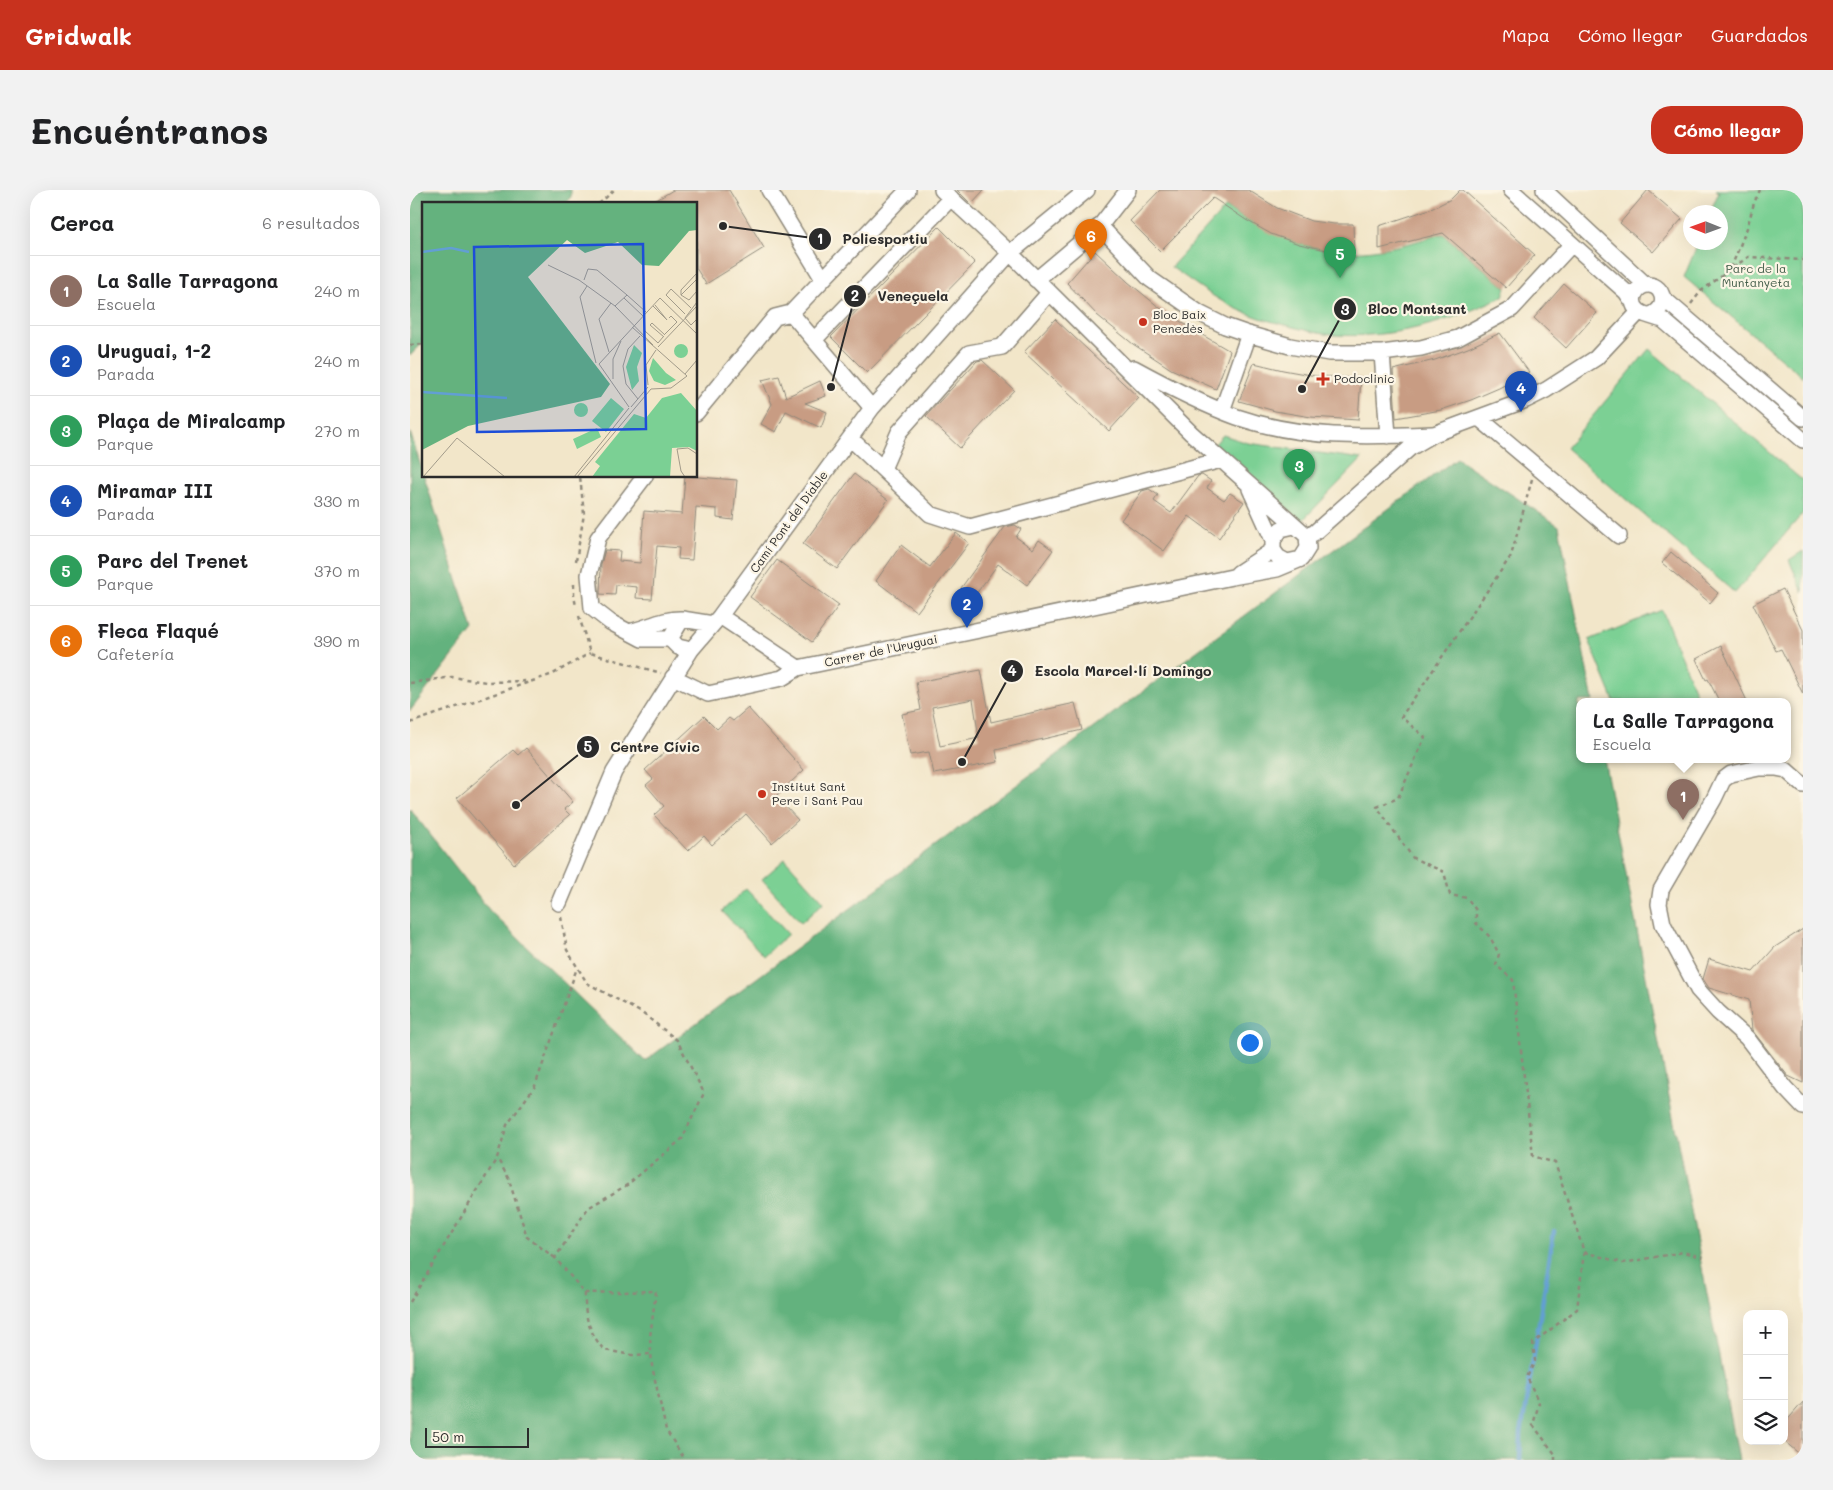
<!DOCTYPE html>
<html lang="es">
<meta charset="utf-8">
<style>
body{margin:0;font-family:Mali,sans-serif;background:#f2f2f2;color:#202124}
.controls{position:absolute;right:15px;bottom:15px;display:grid;overflow:hidden;border-radius:10px;box-shadow:0 5px 20px #0002}
.controls button{width:45px;height:45px;display:grid;place-items:center;padding:0;border:0;border-bottom:1px solid #e0e0e0;background:#fff;color:#202124;font:25px sans-serif}
.compass{position:absolute;left:1273px;top:15px;width:45px;height:45px;border-radius:50%;background:#fff;box-shadow:0 5px 20px #0002;rotate:271deg}
.scale{position:absolute;left:15px;bottom:12px;width:104px;box-sizing:border-box;padding-left:5px;border:2px solid #2b2b2b;border-top:0;font-size:14px;line-height:18px;white-space:nowrap;color:#2b2b2b;-webkit-text-stroke:4px #fcf5e5;paint-order:stroke}
.you{position:absolute;left:839px;top:852px;width:18px;height:18px;margin:-12px;border:4px solid #fff;border-radius:50%;background:#1a73e8;box-shadow:0 0 0 8px #1a73e833}
.badge{display:grid;place-items:center;width:32px;height:32px;border-radius:50%;background:#c8321e;color:#fff;font-size:16px;font-weight:700}
.pin{position:absolute;translate:-50% -41px;filter:drop-shadow(0 1px 2px #0008)}
.pin::after{content:'';position:absolute;top:26px;width:18px;height:15px;background:inherit;clip-path:polygon(0 0,100% 0,50% 100%)}
.popup{position:absolute;left:1166px;top:508px;width:215px;height:65px;box-sizing:border-box;display:grid;place-content:center;border-radius:10px;background:#fff;filter:drop-shadow(0 1px 4px #0005);font-size:16px;white-space:nowrap;color:#757577}
.popup b{font-size:19px;color:#202124}
.popup::after{content:'';position:absolute;left:50%;top:100%;margin-left:-10px;border:10px solid transparent;border-top-color:#fff}
.list{margin:0;padding:0;list-style:none}
h2{display:flex;justify-content:space-between;align-items:center;height:65px;margin:0;padding:0 20px;font-size:21px}
h2 small{font-size:16px;font-weight:400;color:#757577}
.list li{display:grid;grid-template-columns:32px 1fr auto;gap:15px;align-items:center;box-sizing:border-box;height:70px;padding:0 20px;border-top:1px solid #e0e0e0}
.list b{display:block;font-size:19px;white-space:nowrap}
.list p{margin:0;font-size:16px;white-space:nowrap;color:#757577}
.list em{font-size:16px;font-style:normal;color:#757577}
.icon{flex:none;width:28px;height:28px;fill:none;stroke:currentColor;stroke-width:2;stroke-linecap:round;stroke-linejoin:round}
.map{position:relative;flex:none;width:1393px;height:1270px;overflow:hidden;border-radius:20px}
header{display:flex;align-items:center;gap:30px;box-sizing:border-box;height:70px;padding:0 25px;background:#c8321e;color:#fff}
header strong{font-size:24px}
nav{display:flex;gap:28px;margin-inline-start:auto;font-size:18px}
.intro{display:flex;align-items:center;justify-content:space-between;box-sizing:border-box;height:120px;padding:0 30px}
h1{margin:0;font-size:35px}
.button{padding:12px 22px;border-radius:20px;background:#c8321e;color:#fff;font-size:18px;font-weight:700}
main{display:flex;gap:30px;padding:0 30px}
aside{flex:1;background:#fff;border-radius:20px;box-shadow:0 5px 20px #0002}
.map>svg:first-child{display:block}
.green{fill:#7bd094;stroke:#537e60}
.forest{fill:#64b27e;stroke:#486e54}
.lines{fill:none;stroke-linecap:round;stroke-linejoin:round}
.stream{stroke:#629fd3;stroke-width:4.5}
.building{fill:#c89c83;fill-rule:evenodd}
.minor-casing{stroke:#8e887a;stroke-width:18}
.path{stroke:#8e887a;stroke-width:2.5;stroke-dasharray:4 4;stroke-linecap:butt}
.minor{stroke:#fff;stroke-width:15}
.poi-dot{fill:#c8321e;stroke:#fcf5e5;stroke-width:2}
.labels{text-anchor:middle;stroke-width:4.5;stroke-linejoin:round;paint-order:stroke}
.park-label{font-size:12px;fill:#435d4a;stroke:#fcf5e5}
.poi-label{font-size:12px;fill:#2b2b2b;stroke:#fcf5e5;text-anchor:start}
.street-label{font-size:12px;fill:#2b2b2b;stroke:#fcf5e5}
.inset-river{fill:none;stroke:#629fd3;stroke-width:2.5}
.inset-road{fill:none;stroke:#a29b8a;stroke-width:1}
.view{fill:#1d4ed8;fill-opacity:0.15;stroke:#1d4ed8;stroke-width:2.5}
.inset-edge{fill:none;stroke:#2b2b2b;stroke-width:2.5}
.leader{fill:none;stroke:#2b2b2b;stroke-width:2}
.callout-dot{fill:#2b2b2b;stroke:#fcf5e5;stroke-width:2}
.mark-label{font-size:15px;text-anchor:middle;font-weight:bold;fill:#fff}
.callout-label{font-size:14px;text-anchor:middle;font-weight:bold;fill:#2b2b2b;stroke:#fcf5e5;stroke-width:4.5;stroke-linejoin:round;paint-order:stroke}
</style>
<header>
<strong>Gridwalk</strong>
<nav><a>Mapa</a><a>Cómo llegar</a><a>Guardados</a></nav>
</header>
<div class="intro"><h1>Encuéntranos</h1><a class="button">Cómo llegar</a></div>
<main>
<aside>
<h2>Cerca<small>6 resultados</small></h2>
<ul class="list">
<li><span class="badge" style="background:#8d6e63">1</span><div><b>La Salle Tarragona</b><p>Escuela</p></div><em>240 m</em></li>
<li><span class="badge" style="background:#1a4fb4">2</span><div><b>Uruguai, 1-2</b><p>Parada</p></div><em>240 m</em></li>
<li><span class="badge" style="background:#2e9e5b">3</span><div><b>Plaça de Miralcamp</b><p>Parque</p></div><em>270 m</em></li>
<li><span class="badge" style="background:#1a4fb4">4</span><div><b>Miramar III</b><p>Parada</p></div><em>330 m</em></li>
<li><span class="badge" style="background:#2e9e5b">5</span><div><b>Parc del Trenet</b><p>Parque</p></div><em>370 m</em></li>
<li><span class="badge" style="background:#e8710a">6</span><div><b>Fleca Flaqué</b><p>Cafetería</p></div><em>390 m</em></li>
</ul>
</aside>
<div class="map">
<svg width="1393" height="1270" viewBox="0 0 1393 1270">
<rect width="100%" height="100%" fill="#fcf5e5"/>
<filter id="ink" filterUnits="userSpaceOnUse"><feTurbulence type="fractalNoise" baseFrequency=".02" numOctaves="2"/><feDisplacementMap in="SourceGraphic" scale="10" xChannelSelector="R" yChannelSelector="G"/><feConvolveMatrix kernelMatrix="1 2 1 2 8 2 1 2 1" color-interpolation-filters="sRGB"/></filter>
<filter id="wash" filterUnits="userSpaceOnUse"><feTurbulence type="fractalNoise" baseFrequency=".0096" numOctaves="4" result="noise"/><feDisplacementMap in="SourceGraphic" scale="20" xChannelSelector="R" yChannelSelector="G"/><feGaussianBlur stdDeviation="1.12" result="paint"/><feColorMatrix in="noise" values="0 0 0 0 0 0 0 0 0 0 0 0 0 0 0 0 0 1.4 0 .05"/><feComposite in="paint" operator="in"/></filter>
<g filter="url(#wash)">
<rect width="100%" height="100%" fill="#f2e6c9"/>
<path class="green" d="M1306,0H1393V187L1274,87L1288,53L1310,52V22H1300L1309,2Z
M816,17C862,48 914,69 970,59C984,57 998,54 1011,50C1019,48 1025,45 1033,44L1096,98L1093,106C1041,132 984,149 924,145C908,144 891,139 876,135C858,131 842,126 825,118C802,107 782,91 761,77Z
M1239,159L1393,291V323L1325,403L1156,258Z
M813,245L838,253L952,269L892,331L804,255Z
M1393,361V402L1379,370Z
M1252,420L1289,511H1204L1179,450Z
M375,669L414,712L391,733L352,689Z
M336,699L378,744L354,766L312,721Z"/>
<path class="forest" d="M0,0H161V7L154,14H14V152L0,166Z
M0,242L63,440L0,521Z
M1047,268L1149,336L1183,511H1169V569H1194L1329,1270H0V619L80,721L235,871Z"/>
<g class="lines">
<path class="stream" d="M1110,1270L1111,1243L1144,1041"/>
</g>
<g id="blocks">
<path class="building" d="M263,0H319L354,58L296,94L286,78V14H240Z
M547,0H574L561,14Z
M750,0H838L867,18L901,31L924,34H943L944,62L921,61L889,54L861,44L836,30L803,8L750,61L720,31Z
M1050,0H1053L1125,65L1096,98L1033,43L969,59V36L1023,18L1041,9Z
M1238,0L1272,29L1243,62L1210,33Z
M529,37L565,73L457,183L421,147Z
M685,61L718,92L750,118L782,139L820,161L806,199L761,179L723,154L687,125L657,93Z
M1154,94L1187,123L1156,158L1124,128Z
M645,129L729,208L699,241L614,162Z
M1090,143L1119,182L1089,198L1061,210L1031,220L986,228L983,180L1025,170L1058,158Z
M572,170L604,200L550,258L516,226L567,171Z
M844,173L873,180L906,186L951,188L948,230L901,227L865,221L829,211Z
M369,186L376,207L410,191L416,206L395,213L417,222L411,238L376,221L366,242L351,234L362,214L352,190Z
M444,284L478,310L427,379L393,354Z
M792,285L801,291L797,298L814,310L820,303L834,312L809,348L779,326L754,361L711,330L732,301L739,299L748,305L744,311L761,323L788,286Z
M275,286L327,290L323,330L307,328V319L286,317L282,370L268,369L269,358L247,356L242,409L226,408L227,397L206,395L205,405L190,404L191,374L195,360L210,361L209,371L230,373L234,321L272,324Z
M605,335L611,339L606,347L623,359L629,350L643,360L617,395L588,374L563,408L551,398L595,337Z
M546,343L559,353L507,422L466,391L491,355L520,377Z
M1261,362L1308,403L1300,413L1252,373Z
M367,370L429,415L402,452L340,407Z
M1373,399L1393,440V504L1371,459L1366,461L1343,414Z
M1311,456L1337,511H1309L1298,489L1296,490L1286,469Z
M571,480L581,532L665,513L672,540L586,560L588,572L524,584L519,562L500,565L492,524L511,520L506,492ZM563,509L569,548L530,556L522,517Z
M338,518L394,580L366,606L388,630L362,653L336,624L302,655L294,646L278,661L244,625L254,616L236,595L243,589L235,580L294,526L307,539L319,528L323,531Z
M116,558L163,612L154,619L160,625L104,674L47,608L103,560L108,565Z
M1393,739V893L1378,886L1342,840L1339,810L1299,798L1293,789L1299,769L1343,782L1365,757Z
M1393,1212V1267L1374,1251V1234Z"/>
</g>
</g>
<g filter="url(#ink)">
<use href="#blocks" fill-opacity="0" stroke="#8e887a" stroke-width="1"/>
<g class="lines">
<defs>
<path id="minor" d="M359,0L413,89
M532,0L600,63L781,243L897,346L898,358L891,369L877,372L868,367L863,360V350L871,339L884,336
M1101,0L1216,102L1223,112
M1134,0L1236,95
M690,36L740,89L789,123L815,136L841,145L880,156L919,163H972L1011,158L1048,148L1102,119L1162,54
M626,90L690,36L718,0
M1253,108L1393,228
M1240,125C1263,118 1251,87 1231,97C1228,99 1225,102 1224,106C1219,124 1242,126 1253,130L1393,250
M404,150L541,8
M972,163L978,246
M724,178C757,196 791,214 827,227C891,249 955,247 1022,244
M462,218L381,123L498,0
M812,221L839,144
M286,223L365,127L381,123
M1069,228L1209,346
M440,248L520,324L560,337L811,270
M473,279L489,242L559,163L592,157L639,103
M235,286L188,348L179,385L182,418L200,432L232,449H260
M840,299L863,350
M897,346L904,343L1000,258L1024,244L1116,210L1136,200L1186,168L1229,122
M828,383L863,360
M310,426L388,478L822,387L867,379L891,369
M219,442C237,438 254,428 272,429
M281,460L268,457L260,449L272,429L303,434
M263,487L298,504L372,488L388,478
M1393,595L1376,580L1366,578H1349L1321,584L1313,590L1304,609L1251,700L1249,714L1253,734L1288,800L1308,822L1337,848L1375,898L1393,917
M149,713L204,582L281,460L310,426L462,218L600,63L677,0"/>
</defs>
<use href="#minor" class="minor-casing"/>
<path class="path" d="M189,14L204,0
M1321,78L1337,38L1344,13L1350,0
M1281,114L1291,101L1338,67L1393,70
M0,155L14,154
M1122,289L1101,366L991,527L1015,547L988,608L967,617L1003,668L1034,682L1040,705L1057,708L1066,720V733L1080,747L1089,764L1086,775L1103,790L1123,966L1145,973L1174,1062L1167,1119L1123,1153L1125,1171L1117,1187L1129,1213L1123,1235L1145,1264V1270
M166,371L174,324L170,286
M164,394V406L166,416
M169,426L180,463L251,483
M0,493L42,487L76,492L119,491
M0,533L143,484L180,463
M151,727L157,760L177,793L232,823L267,850L294,903L272,949L217,995L178,1018L145,1068L175,1103L246,1101L240,1147L242,1176L256,1240L275,1270
M1174,1062L1213,1073L1273,1062L1292,1067
M145,1068L117,1047L98,987L87,968L97,935L125,896L167,778
M175,1103C174,1126 179,1142 194,1160L222,1165L241,1164
M0,1112L87,968"/>
<use href="#minor" class="minor"/>
</g>
</g>
<g class="poi-dot">
<circle cx="733" cy="132" r="5"/>
<path d="M910.5 181.5h5v5h5v5h-5v5h-5v-5h-5v-5h5z"/>
<circle cx="352" cy="604" r="5"/>
</g>
<g class="labels">
<g class="park-label">
<text x="1346" y="83">Parc de la<tspan x="1346" dy="14">Muntanyeta</tspan></text>
</g>
<g class="poi-label">
<text x="743" y="129">Bloc Baix<tspan x="743" dy="14">Penedès</tspan></text>
<text x="924" y="193">Podoclinic</text>
<text x="362" y="601">Institut Sant<tspan x="362" dy="14">Pere i Sant Pau</tspan></text>
</g>
<g class="street-label">
<text transform="translate(379 332) rotate(-54)" y="4">Camí Pont del Diable</text>
<text transform="translate(471 461) rotate(-12)" y="4">Carrer de l'Uruguai</text>
</g>
</g>
<g transform="translate(12 12)">
<rect width="275" height="275" fill="#f2e6c9"/>
<path d="M252 149a7 7 0 1 1 14 0a7 7 0 1 1-14 0ZM212,143L220,151L215,165L217,179L210,188L204,165ZM231,156L244,171L254,178L243,183L232,179L227,169ZM259,191L275,209V249L267,245L250,246L248,275H170L178,264L173,260L212,212L224,216L240,196ZM189,196L202,207L184,230L170,219ZM152 208a7 7 0 1 1 14 0a7 7 0 1 1-14 0ZM175,226L179,235L155,247L151,237Z" fill="#7bd094"/>
<path d="M0,0H275V28L267,29L237,64L220,63L196,40L163,51L145,38L106,75L188,182L179,195L46,224L0,248Z" fill="#64b27e"/>
<path class="inset-river" d="M0,50L29,46L47,50M0,190L85,196"/>
<path class="inset-road" d="M126,63L157,78L193,104L231,143M162,78L166,67L175,68L205,93M165,84L158,95L174,161M259,93V88L275,71M259,93L275,77M259,93L267,98L275,89M202,96L221,114M193,104L205,93L224,110M231,104L245,118L233,103M263,112L244,93L249,87L269,106M263,116L275,100M263,116L269,123L275,117M228,123L230,121L243,133M228,123L242,135M223,129L236,141L241,135M243,132L255,120L249,114L247,116M236,145L275,104M187,150L177,117L189,101M177,162L238,96L275,132M177,162L207,205M263,172L275,158M191,177V157L199,139M226,183L224,163L234,148M216,197L204,182L201,164L206,147L218,134M209,205L226,185M1,275L35,236L83,275M152,275L207,206M155,275L229,187L249,186L265,174L210,125M263,275L259,269L255,247L266,246L275,252"/>
<path class="view" d="M221,42L224,227L55,230L52,45Z"/>
<rect width="275" height="275" class="inset-edge"/>
</g>
<path class="leader" d="M313 36L410 49M421 197L445 106M892 199L935 119M552 572L602 481M106 615L178 557"/>
<g class="callout-dot">
<circle cx="313" cy="36" r="5"/>
<circle cx="421" cy="197" r="5"/>
<circle cx="892" cy="199" r="5"/>
<circle cx="552" cy="572" r="5"/>
<circle cx="106" cy="615" r="5"/>
<circle cx="410" cy="49" r="12"/>
<circle cx="445" cy="106" r="12"/>
<circle cx="935" cy="119" r="12"/>
<circle cx="602" cy="481" r="12"/>
<circle cx="178" cy="557" r="12"/>
</g>
<g class="mark-label">
<text x="410" y="54">1</text>
<text x="445" y="111">2</text>
<text x="935" y="125">3</text>
<text x="602" y="486">4</text>
<text x="178" y="562">5</text>
</g>
<g class="callout-label">
<text x="475" y="54">Poliesportiu</text>
<text x="503" y="111">Veneçuela</text>
<text x="1007" y="124">Bloc Montsant</text>
<text x="713" y="486">Escola Marcel·lí Domingo</text>
<text x="245" y="562">Centre Cívic</text>
</g>
</svg>
<div class="controls">
<button>+</button>
<button>−</button>
<button><svg class="icon" aria-label="layers" viewBox="0 0 24 24"><path d="M12 4l9 5-9 5-9-5zM3 14l9 5 9-5"/></svg></button>
</div>
<svg class="compass" viewBox="-18 -18 36 36"><path d="M0-13l5 13h-10z" fill="#e53935"/><path d="M0 13l5-13h-10z" fill="#757577"/></svg>
<div class="scale">50 m</div>
<div class="you"></div>
<div class="pin badge" style="left:1273px;top:630px;background:#8d6e63">1</div>
<div class="popup"><b>La Salle Tarragona</b>Escuela</div>
<div class="pin badge" style="left:557px;top:438px;background:#1a4fb4">2</div>
<div class="pin badge" style="left:889px;top:300px;background:#2e9e5b">3</div>
<div class="pin badge" style="left:1111px;top:222px;background:#1a4fb4">4</div>
<div class="pin badge" style="left:930px;top:88px;background:#2e9e5b">5</div>
<div class="pin badge" style="left:681px;top:70px;background:#e8710a">6</div>
</div>
</main>
